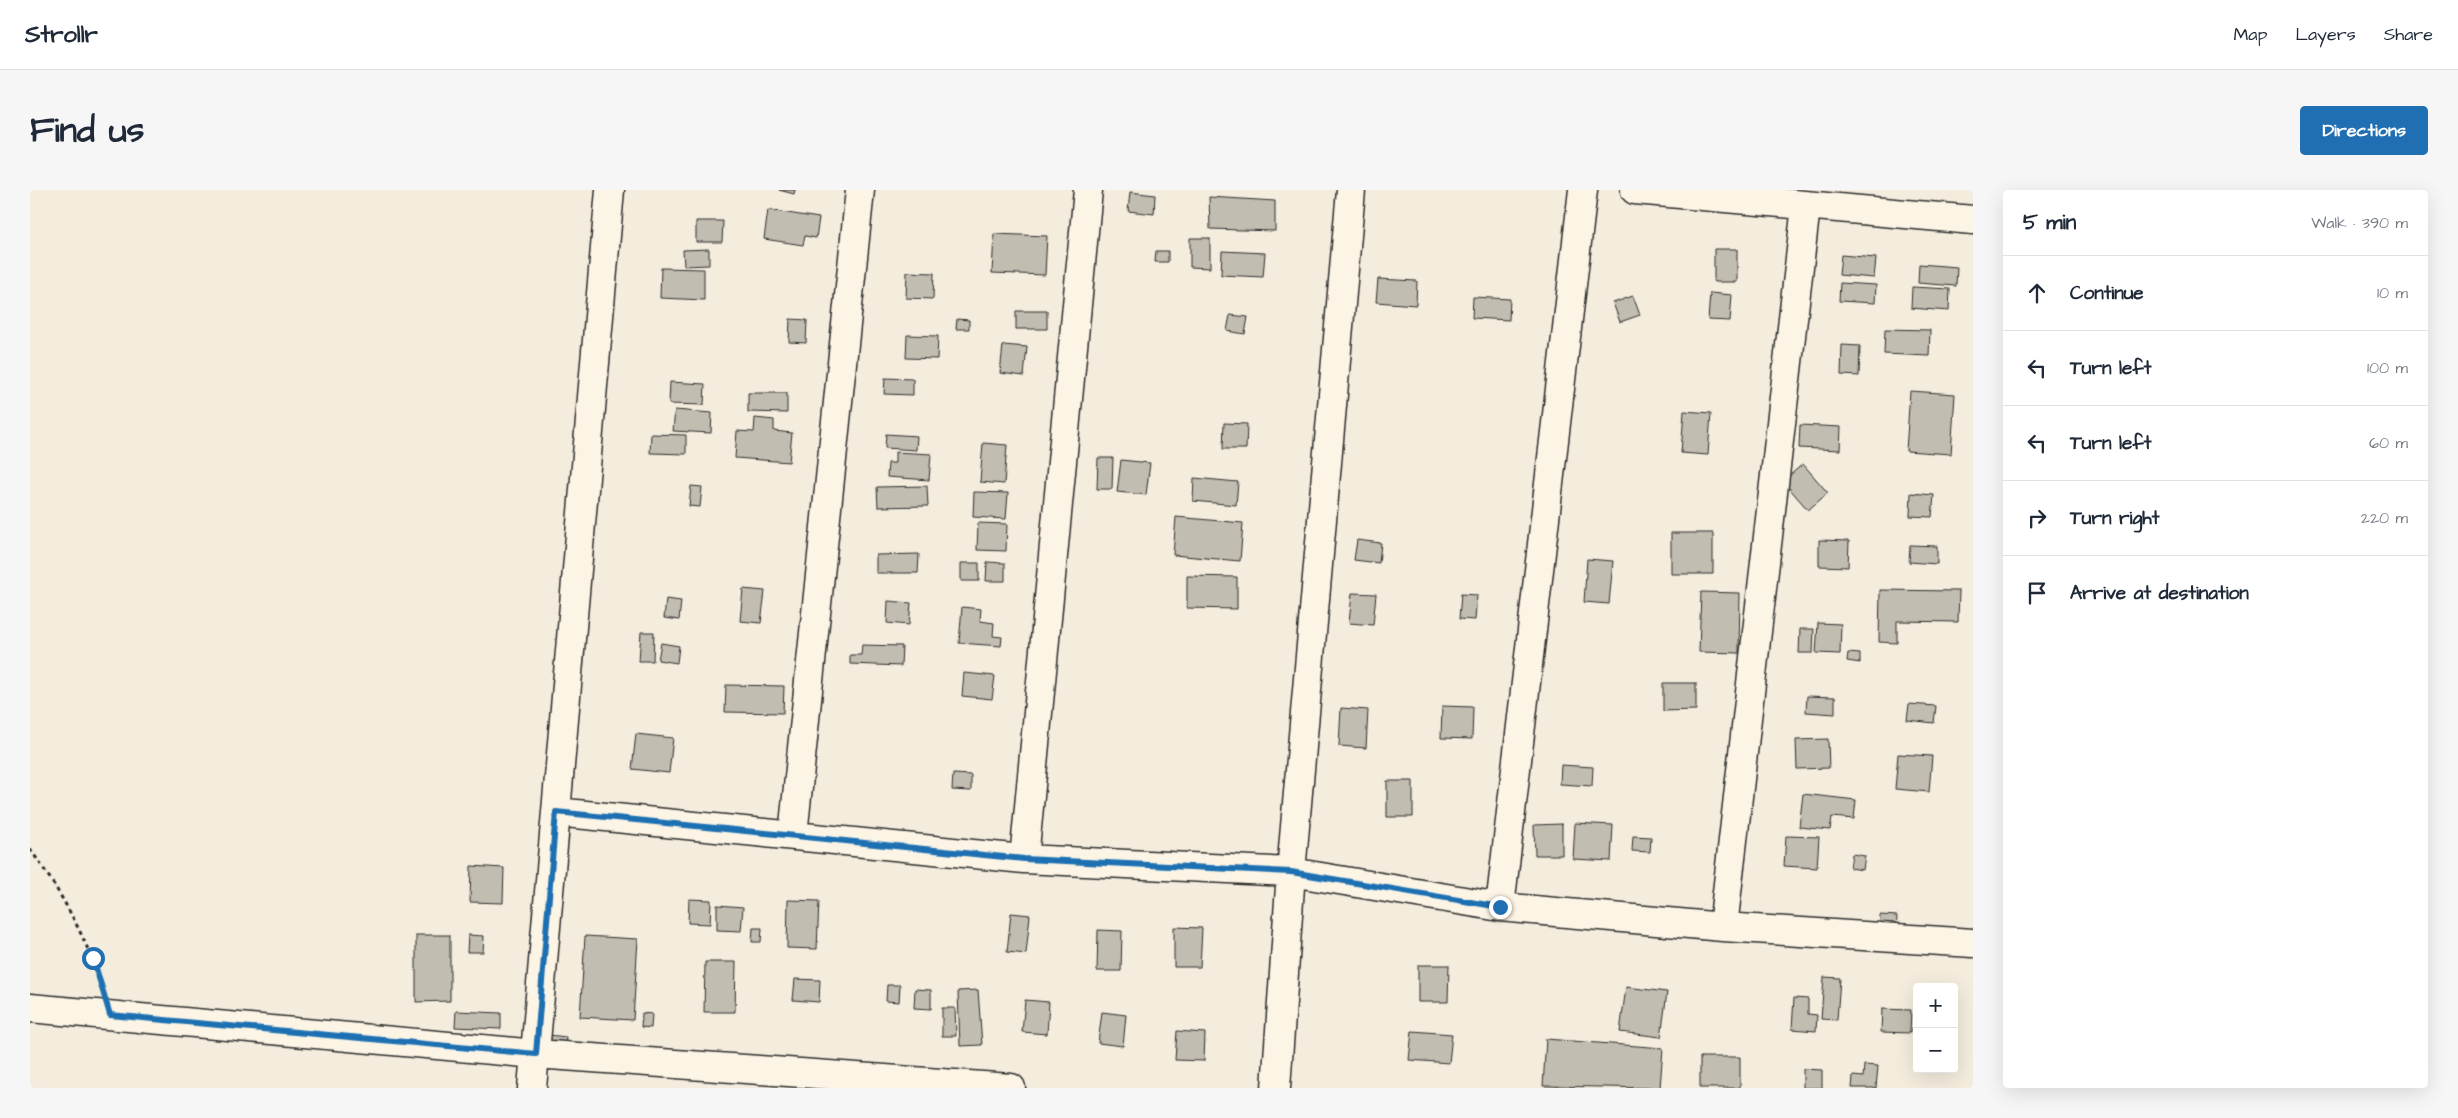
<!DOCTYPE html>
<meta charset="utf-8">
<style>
body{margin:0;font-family:"Architects Daughter",sans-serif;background:#f6f6f7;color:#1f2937}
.controls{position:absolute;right:15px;bottom:15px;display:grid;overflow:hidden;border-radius:5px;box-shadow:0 5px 20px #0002}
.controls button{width:45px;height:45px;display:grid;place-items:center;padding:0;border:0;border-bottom:1px solid #e0e1e3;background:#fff;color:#1f2937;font:25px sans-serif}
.stop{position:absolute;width:15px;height:15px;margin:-11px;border:4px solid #1f6fb2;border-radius:50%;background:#fff}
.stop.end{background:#1f6fb2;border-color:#fff;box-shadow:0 1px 5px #0008}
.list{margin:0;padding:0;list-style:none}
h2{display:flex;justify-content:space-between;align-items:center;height:65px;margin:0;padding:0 20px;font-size:21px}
h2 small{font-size:16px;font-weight:400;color:#747a83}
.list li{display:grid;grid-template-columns:32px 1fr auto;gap:15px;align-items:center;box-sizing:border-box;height:75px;padding:0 20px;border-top:1px solid #e0e1e3}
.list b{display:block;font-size:19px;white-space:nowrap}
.list em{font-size:16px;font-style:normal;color:#747a83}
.icon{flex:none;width:28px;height:28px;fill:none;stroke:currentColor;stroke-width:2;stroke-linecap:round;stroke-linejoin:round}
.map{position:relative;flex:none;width:1943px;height:898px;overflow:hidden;border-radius:5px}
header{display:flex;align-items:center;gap:30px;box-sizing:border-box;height:70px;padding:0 25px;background:#fff;border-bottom:1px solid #e0e1e3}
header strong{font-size:24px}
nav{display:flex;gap:28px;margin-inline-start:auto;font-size:18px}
.intro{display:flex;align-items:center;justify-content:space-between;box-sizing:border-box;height:120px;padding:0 30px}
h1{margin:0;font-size:35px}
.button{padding:12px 22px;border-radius:5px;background:#1f6fb2;color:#fff;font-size:18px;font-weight:700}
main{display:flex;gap:30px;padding:0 30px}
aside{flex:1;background:#fff;border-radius:5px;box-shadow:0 5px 20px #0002}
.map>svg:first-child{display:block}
.building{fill:#c2bdb1;stroke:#2b2b2b}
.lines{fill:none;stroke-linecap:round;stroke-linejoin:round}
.minor-casing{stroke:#2b2b2b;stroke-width:31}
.path{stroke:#2b2b2b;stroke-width:3;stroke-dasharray:4 4;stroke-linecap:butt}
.minor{stroke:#fcf5e5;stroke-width:28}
.route{stroke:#1f6fb2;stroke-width:6}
</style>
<header>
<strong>Strollr</strong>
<nav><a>Map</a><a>Layers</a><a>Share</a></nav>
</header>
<div class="intro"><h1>Find us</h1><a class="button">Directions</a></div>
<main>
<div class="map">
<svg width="1943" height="898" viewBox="0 0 1943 898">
<rect width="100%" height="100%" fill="#f4edde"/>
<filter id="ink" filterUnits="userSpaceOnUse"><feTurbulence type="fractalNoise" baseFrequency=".02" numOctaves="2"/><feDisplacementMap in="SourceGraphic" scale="10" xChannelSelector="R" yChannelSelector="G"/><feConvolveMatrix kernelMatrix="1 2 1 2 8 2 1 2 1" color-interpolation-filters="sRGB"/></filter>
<g filter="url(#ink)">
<path class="building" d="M749,0H765L764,4Z
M1100,2L1125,5L1124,24L1098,21Z
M1179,7L1245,11V41L1180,39Z
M738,20L789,28L786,48L775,46L773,55L734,49Z
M666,31H693L692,52H666Z
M964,44L1017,46L1015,85L962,83Z
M1160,48H1180V78L1160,77Z
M679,59V75L654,76L653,60Z
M1684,59H1707V92H1684Z
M1126,61H1138V72H1125Z
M1192,61L1235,63L1233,87L1191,85Z
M1811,65L1846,68L1844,88L1809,85Z
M1889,74L1927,77L1926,96L1888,93Z
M631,78L674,79V110L630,108Z
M877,82L904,83L903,109L876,108Z
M1348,89L1387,91L1386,115L1346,112Z
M1810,93L1846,95L1845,113L1809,111Z
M1882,97L1920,99L1919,121L1881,118Z
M1680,103L1702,105L1700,131L1678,130Z
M1603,106L1610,125L1590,132L1583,113Z
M1443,107L1480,109L1479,130L1442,128Z
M986,121H1017V139H986Z
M1200,125L1218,127L1215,144L1197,141Z
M760,129L777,130L776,153L759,152Z
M927,129L939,130V139H926Z
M1855,139L1900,140L1899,166L1854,164Z
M877,145L908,146L907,169L876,168Z
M973,155L997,157L994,186L970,183Z
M1812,155L1830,156L1829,186L1811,185Z
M855,188L883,189V205L854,204Z
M640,192L675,194L674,215L639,214Z
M1880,201L1925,204L1921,264L1876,261Z
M718,203H757V223L718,222Z
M645,220L682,223L681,243L643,241Z
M1654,221L1681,223L1678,265L1651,263Z
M725,228L744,230V241L762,243L759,272L705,268L707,241L724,242Z
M1194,233L1217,234L1216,259H1193Z
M1770,235L1811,237L1810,260L1769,258Z
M621,244L656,245V264L620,263Z
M856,244L887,246L886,260L855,258Z
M953,253L977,255L974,294L950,292Z
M865,262L901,264L899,290L857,287L858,273H865Z
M1068,268H1083L1082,299H1067Z
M1091,270L1120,273L1116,305L1087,302Z
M1773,274L1798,303L1778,320L1753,291Z
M1164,288L1208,292L1206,315L1163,311Z
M661,296L672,297L670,317L659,316Z
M897,296L898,316L848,317L847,297Z
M944,302L978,303L976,329L943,327Z
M1881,303L1904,305L1902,327L1880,326Z
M1146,327L1213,333L1210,371L1143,365Z
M948,333L977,334L976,361L947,360Z
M1641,343H1683V384H1641Z
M1327,350L1351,353L1349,373L1324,370Z
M1789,350L1819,351L1818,377L1789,376Z
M1880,355L1907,356V374L1879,372Z
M889,364L888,383H846V365Z
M1557,369L1583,371L1579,414L1554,412Z
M957,372L975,373V391H956Z
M931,373H949V391H931Z
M1157,386L1207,387V419L1157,418Z
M713,399L735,401L731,433L710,431Z
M1850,400L1929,401L1928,432L1867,431V453L1849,452Z
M1671,402L1710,403L1709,463L1669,462Z
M1322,403L1346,404L1343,435L1319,433Z
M1431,404L1447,405L1445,430L1429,429Z
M636,409L651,411L649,430L634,428Z
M858,411L881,413L879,435L857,433Z
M932,417L951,419L950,431L964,433L963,446L972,447L971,456L929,453Z
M1788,433L1811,434L1810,464L1786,463Z
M1770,439H1784L1783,463H1769Z
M611,442H624L623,471H609Z
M631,453L649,456L647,473L628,470Z
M832,455L872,456L871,476L820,474V465H831Z
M1818,463L1830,464V473L1817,471Z
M934,483L965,486L962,509L932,506Z
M1633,493H1666V520L1633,521Z
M696,495L754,496L753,523L695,522Z
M1777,506L1805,507V524L1776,522Z
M1879,514L1906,516L1904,533L1877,530Z
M1412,516L1443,517L1442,549L1411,548Z
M1311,518L1338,520L1336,558L1309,556Z
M606,544L643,548L639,583L602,579Z
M1798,549L1799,578L1767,579L1766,550Z
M1868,564L1902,566L1899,602L1865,599Z
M1531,575L1563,577L1562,596L1530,594Z
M923,584L941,585V601L922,600Z
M1357,591H1383V627H1357Z
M1773,604L1826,610L1824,629L1802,627L1800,640L1769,637Z
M1545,633L1583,635L1581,671L1543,669Z
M1532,634V665H1505L1504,635Z
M1603,646L1621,647L1620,662L1602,661Z
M1756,646L1789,647L1787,678L1754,676Z
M1822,664L1835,666L1833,680L1820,678Z
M441,676L474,678L473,713L440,712Z
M659,709L681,710L680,734L658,733Z
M758,710L789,711L787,759L757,758Z
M687,715L713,717L711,741L687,740Z
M981,723L1000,725L996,764L977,762Z
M1850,725L1867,726L1866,742L1849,741Z
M1144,737L1172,738L1170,777H1144Z
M723,738H732L731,752H722Z
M1068,740L1092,741L1091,781H1067Z
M386,745H420V811L386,812Z
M438,745L454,746L453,762H437Z
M555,746L608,749L603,830L550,827Z
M675,772H706L705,822H674Z
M1388,775H1419L1418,812H1388Z
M1794,787L1810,788L1807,830L1791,829Z
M765,789L790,790L789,812L763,810Z
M857,795H870L869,812L856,811Z
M1596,797L1637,802L1631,847L1590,842Z
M885,799L901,800V819L884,818Z
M948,800L952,855L930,856L928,801Z
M1764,808L1778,809V824L1787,825L1786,841L1762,839Z
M995,810L1019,812L1017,844L992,842Z
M912,818H925L926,846H912Z
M1852,819L1881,820L1880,843L1851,842Z
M426,821L471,823V839L425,837Z
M1072,822L1096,825L1093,856L1068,853Z
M612,823L622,824L621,838L611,837Z
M1147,841L1175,843L1174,871L1145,870Z
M1382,841L1422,844L1419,873L1379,870Z
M519,845L536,847L535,857H518Z
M1516,849L1633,858L1630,898L1513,896Z
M1670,867H1710V898H1670Z
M1834,875L1848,876L1846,898H1822L1823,886L1833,887Z
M1773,879L1792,880V898H1773Z"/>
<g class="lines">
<defs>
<path id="minor" d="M1605,0L1943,30
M526,622L994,669L1261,682L1470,717L1693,737L1943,753
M763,645L830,0
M994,669L1058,0
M1470,717L1553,0
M1693,737L1776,16
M0,818L506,864L981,898
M502,898L580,0
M1246,898L1261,682L1321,0"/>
</defs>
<use href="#minor" class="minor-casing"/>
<path class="path" d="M0,659C30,701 56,746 71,795"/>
<use href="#minor" class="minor"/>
</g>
</g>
<g class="lines" filter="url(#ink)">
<path class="route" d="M63,768L80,825L506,864L526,622L994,669L1261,682L1470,717"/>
</g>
</svg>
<div class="controls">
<button>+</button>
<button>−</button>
</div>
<div class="stop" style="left:63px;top:768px"></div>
<div class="stop end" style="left:1470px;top:717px"></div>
</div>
<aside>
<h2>5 min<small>Walk · 390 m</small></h2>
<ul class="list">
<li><svg class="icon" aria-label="ahead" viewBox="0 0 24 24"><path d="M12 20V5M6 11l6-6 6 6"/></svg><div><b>Continue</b></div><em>10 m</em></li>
<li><svg class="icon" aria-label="left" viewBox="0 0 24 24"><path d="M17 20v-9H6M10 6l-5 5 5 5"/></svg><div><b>Turn left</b></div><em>100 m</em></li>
<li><svg class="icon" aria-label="left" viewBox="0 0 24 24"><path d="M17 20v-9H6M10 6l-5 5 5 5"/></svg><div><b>Turn left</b></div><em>60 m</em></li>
<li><svg class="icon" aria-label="right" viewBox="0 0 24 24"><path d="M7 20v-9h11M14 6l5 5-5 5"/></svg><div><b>Turn right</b></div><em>220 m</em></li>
<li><svg class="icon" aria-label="arrive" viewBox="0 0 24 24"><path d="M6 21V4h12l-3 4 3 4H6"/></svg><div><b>Arrive at destination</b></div></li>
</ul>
</aside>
</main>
